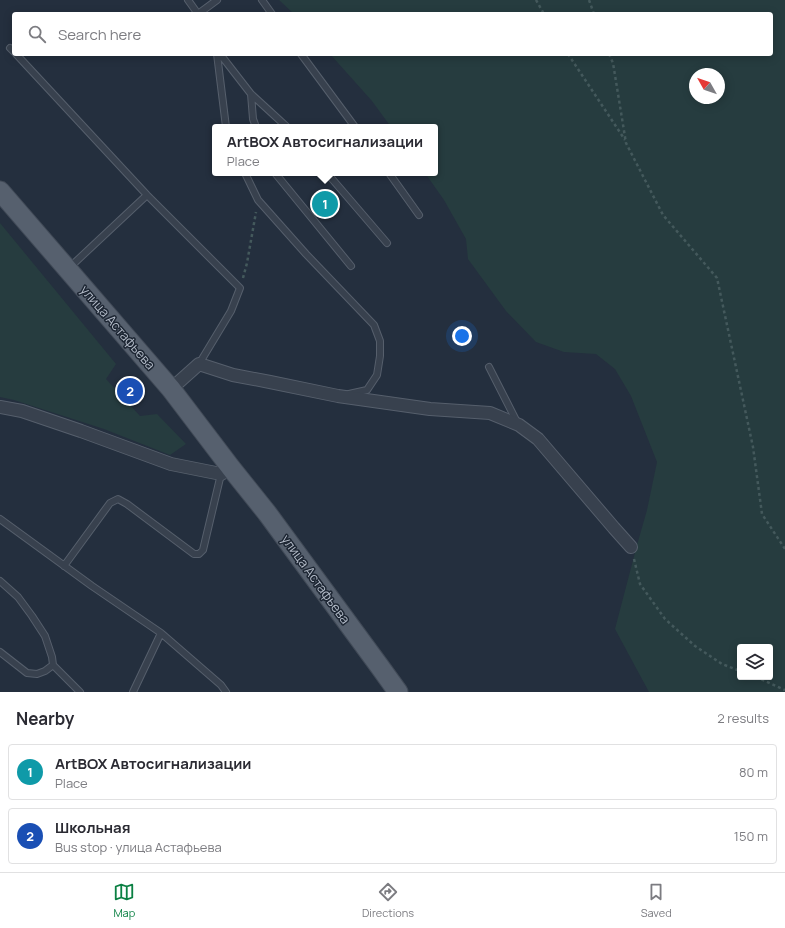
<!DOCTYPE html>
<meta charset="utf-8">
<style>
body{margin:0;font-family:Manrope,sans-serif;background:#f7f7f7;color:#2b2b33}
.controls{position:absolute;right:12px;bottom:12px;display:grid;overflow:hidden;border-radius:4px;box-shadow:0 2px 10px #0003}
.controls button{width:36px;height:36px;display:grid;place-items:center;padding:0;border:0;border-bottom:1px solid #e1e1e2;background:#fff;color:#2b2b33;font:20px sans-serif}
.compass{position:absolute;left:689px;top:68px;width:36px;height:36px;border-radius:50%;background:#fff;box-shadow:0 2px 10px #0003;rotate:310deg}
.you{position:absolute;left:462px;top:336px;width:14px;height:14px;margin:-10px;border:3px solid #fff;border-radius:50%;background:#1a73e8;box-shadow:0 0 0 6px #1a73e833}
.badge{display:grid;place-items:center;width:26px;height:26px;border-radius:50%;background:#0b8043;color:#fff;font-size:13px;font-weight:700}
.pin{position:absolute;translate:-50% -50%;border:2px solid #fff;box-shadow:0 1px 4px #0006}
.popup{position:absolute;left:212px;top:124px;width:226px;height:52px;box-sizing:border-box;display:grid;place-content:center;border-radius:4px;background:#fff;filter:drop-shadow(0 1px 3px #0005);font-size:13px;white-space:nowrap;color:#7c7c81}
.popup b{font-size:15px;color:#2b2b33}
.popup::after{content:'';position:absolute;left:50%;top:100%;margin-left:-8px;border:8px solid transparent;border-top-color:#fff}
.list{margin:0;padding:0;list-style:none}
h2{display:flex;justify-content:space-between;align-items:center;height:52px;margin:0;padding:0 16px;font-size:17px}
h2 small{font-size:13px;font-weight:400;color:#7c7c81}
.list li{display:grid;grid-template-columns:26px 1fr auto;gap:12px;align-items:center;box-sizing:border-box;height:56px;margin:0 8px 8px;padding:0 8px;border:1px solid #e1e1e2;border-radius:4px}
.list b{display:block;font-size:15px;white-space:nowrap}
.list p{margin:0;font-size:13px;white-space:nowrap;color:#7c7c81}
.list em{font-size:13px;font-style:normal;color:#7c7c81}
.icon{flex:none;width:22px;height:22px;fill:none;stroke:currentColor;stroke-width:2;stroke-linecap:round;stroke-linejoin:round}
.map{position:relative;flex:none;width:785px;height:692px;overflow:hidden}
.search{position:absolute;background:#fff;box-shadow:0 2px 10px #0003;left:12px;right:12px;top:12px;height:44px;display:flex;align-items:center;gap:10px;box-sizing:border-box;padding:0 14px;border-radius:4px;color:#7c7c81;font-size:15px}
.sheet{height:180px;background:#fff}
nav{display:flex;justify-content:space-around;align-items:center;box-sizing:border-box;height:56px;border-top:1px solid #e1e1e2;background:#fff;font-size:11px;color:#7c7c81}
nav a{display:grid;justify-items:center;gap:2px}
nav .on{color:#0b8043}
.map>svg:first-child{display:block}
.green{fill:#263c3f;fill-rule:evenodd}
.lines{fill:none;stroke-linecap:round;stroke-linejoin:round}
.service-casing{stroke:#565f6c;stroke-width:8}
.minor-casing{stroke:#565f6c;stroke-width:14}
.primary-casing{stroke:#414a57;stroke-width:21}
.path{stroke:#44595c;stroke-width:2.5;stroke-dasharray:3 3;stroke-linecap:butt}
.service{stroke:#38414e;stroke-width:6}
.minor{stroke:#38414e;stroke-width:12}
.primary{stroke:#56606e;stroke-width:19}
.labels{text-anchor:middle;stroke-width:3;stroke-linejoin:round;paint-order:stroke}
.street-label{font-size:13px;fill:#b4bcc9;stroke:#1d2633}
</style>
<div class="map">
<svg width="785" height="692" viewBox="0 0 785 692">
<rect width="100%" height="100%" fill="#242f3e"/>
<path class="green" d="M279,0H785V692H649L615,629L637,545L647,510L657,462L631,396L615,369L596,354L564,352L536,342L506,311L468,259L466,239L444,200L425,173H435V127H391L372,101L330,54H771V14H294ZM695,74H719V98H695ZM740,647H770V677H740Z
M0,223L116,364L106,379L140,416L157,414L186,444L170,455L104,429L14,400L0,397Z"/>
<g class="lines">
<defs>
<path id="service" d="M188,0L198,14
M262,0L272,14
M198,14L217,0
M10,48L14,52
M16,54L147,195L240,288L231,311L199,364
M217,54L226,127
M220,54L251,94L287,127
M301,54L355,127
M251,94L253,119L256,127
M245,173L258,200L306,254L374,325L380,341V356L377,375L367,390L349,394
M275,173L351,266
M327,173L387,243
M389,173L419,215
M69,268L147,195
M489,367L518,424
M0,519L92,586L161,633L221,685L226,692
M64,566L110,503L118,499L127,504L194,554H199L203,550L221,474
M0,581L18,597L32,616L45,636L52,657L53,665L80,692
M0,652L27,673L37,674L45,671L53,665
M133,692L161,633"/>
<path id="minor" d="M171,389L199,364L233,375L270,382L338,396L430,409L490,413L519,425L538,439L614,528L631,547
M0,407L22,411L81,431L171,464L221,474L231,468"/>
<path id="primary" d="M0,191L171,389L231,468L267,513L380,667L398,692"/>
</defs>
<use href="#service" class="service-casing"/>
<use href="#minor" class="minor-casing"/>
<use href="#primary" class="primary-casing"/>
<path class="path" d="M536,0L544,14
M589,0L594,14
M568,54L625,140
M609,54L613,63L626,143L663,215L717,278L753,447L762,514L785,549
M243,278L247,263L256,212
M634,559L640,584L665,619L695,646L722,664L740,671
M756,677L785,690"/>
<use href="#service" class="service"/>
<use href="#minor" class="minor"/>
<use href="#primary" class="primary"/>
</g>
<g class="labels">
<g class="street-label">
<text transform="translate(118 327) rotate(49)" y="5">улица Астафьева</text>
<text transform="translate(316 579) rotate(54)" y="5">улица Астафьева</text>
</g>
</g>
</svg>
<div class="controls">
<button><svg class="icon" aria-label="layers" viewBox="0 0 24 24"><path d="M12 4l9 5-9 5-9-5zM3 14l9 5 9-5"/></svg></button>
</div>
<svg class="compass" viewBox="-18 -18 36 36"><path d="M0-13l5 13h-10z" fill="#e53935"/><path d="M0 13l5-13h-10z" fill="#7c7c81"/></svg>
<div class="you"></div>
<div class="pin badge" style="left:325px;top:204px;background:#0f9aa8">1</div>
<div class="popup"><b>ArtBOX Автосигнализации</b>Place</div>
<div class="pin badge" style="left:130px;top:391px;background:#1a4fb4">2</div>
<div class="search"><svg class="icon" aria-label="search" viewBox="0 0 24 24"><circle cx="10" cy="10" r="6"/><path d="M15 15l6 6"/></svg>Search here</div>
</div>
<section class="sheet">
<h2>Nearby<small>2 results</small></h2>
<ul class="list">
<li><span class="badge" style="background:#0f9aa8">1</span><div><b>ArtBOX Автосигнализации</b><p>Place</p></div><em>80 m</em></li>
<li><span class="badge" style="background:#1a4fb4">2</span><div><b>Школьная</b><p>Bus stop · улица Астафьева</p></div><em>150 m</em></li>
</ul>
</section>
<nav>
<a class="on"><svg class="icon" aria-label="map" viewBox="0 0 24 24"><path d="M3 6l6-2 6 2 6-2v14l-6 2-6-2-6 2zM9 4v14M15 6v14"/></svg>Map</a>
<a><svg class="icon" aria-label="directions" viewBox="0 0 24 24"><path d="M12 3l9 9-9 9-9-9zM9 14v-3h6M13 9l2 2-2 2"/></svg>Directions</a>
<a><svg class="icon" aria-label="saved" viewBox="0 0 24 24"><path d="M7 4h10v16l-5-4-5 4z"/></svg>Saved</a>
</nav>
